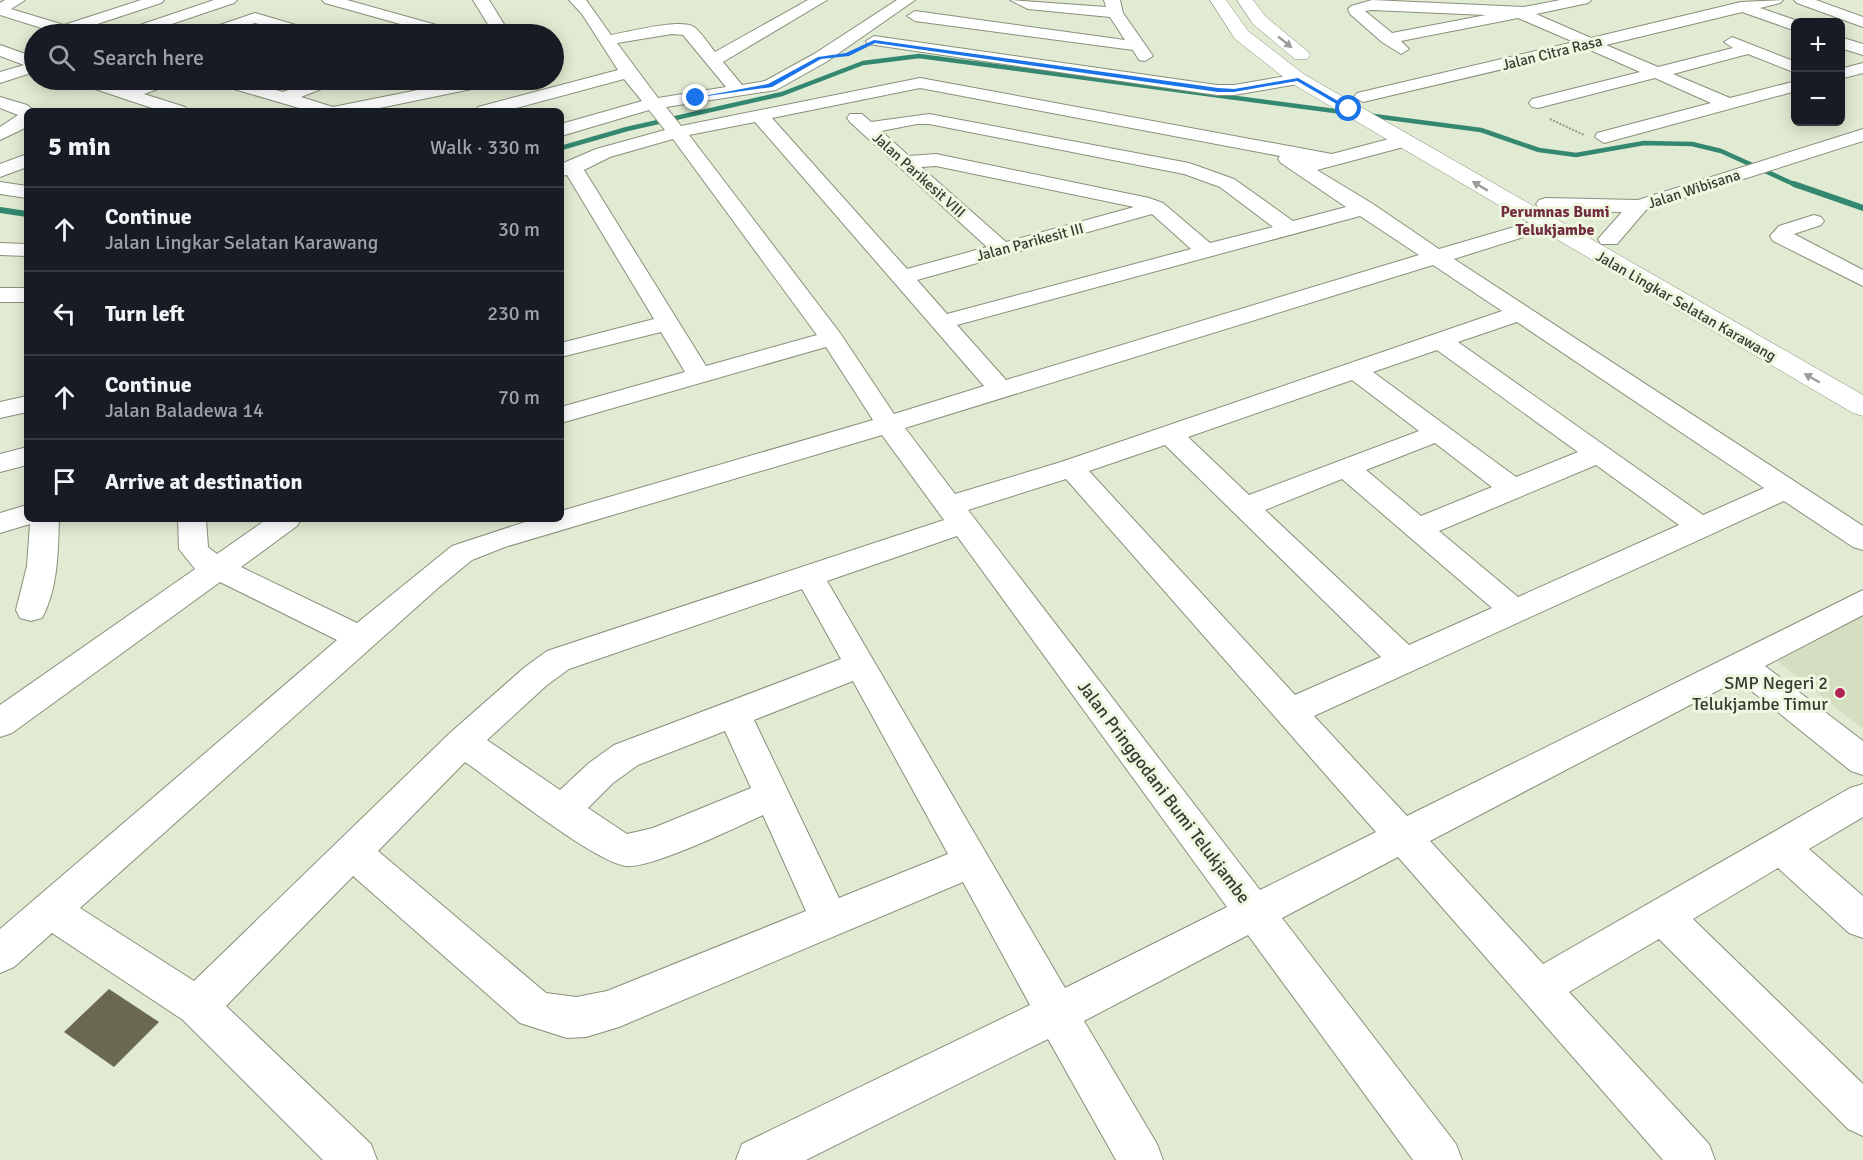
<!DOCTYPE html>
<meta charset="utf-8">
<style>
body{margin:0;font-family:Signika,sans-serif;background:#242831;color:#f1f3f6}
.controls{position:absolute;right:18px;top:18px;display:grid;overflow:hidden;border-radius:9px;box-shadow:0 3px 15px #0003}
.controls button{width:54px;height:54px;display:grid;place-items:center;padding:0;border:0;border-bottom:2px solid #363941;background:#171b24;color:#f1f3f6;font:30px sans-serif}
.stop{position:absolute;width:18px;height:18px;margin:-14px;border:4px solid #1a73e8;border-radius:50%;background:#fff}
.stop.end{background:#1a73e8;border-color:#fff;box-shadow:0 2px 6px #0008}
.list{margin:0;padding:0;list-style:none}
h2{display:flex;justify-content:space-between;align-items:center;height:78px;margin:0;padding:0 24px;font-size:26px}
h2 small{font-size:20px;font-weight:400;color:#9ea1a6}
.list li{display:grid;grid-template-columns:39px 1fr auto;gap:18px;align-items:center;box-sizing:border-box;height:84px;padding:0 24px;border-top:2px solid #363941}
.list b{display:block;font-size:22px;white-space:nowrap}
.list p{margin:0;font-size:20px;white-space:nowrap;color:#9ea1a6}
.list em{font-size:20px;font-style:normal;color:#9ea1a6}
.icon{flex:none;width:33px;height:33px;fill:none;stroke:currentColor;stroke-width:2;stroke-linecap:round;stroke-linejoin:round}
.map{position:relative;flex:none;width:1863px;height:1160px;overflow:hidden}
.search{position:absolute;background:#171b24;box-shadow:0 3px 15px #0003;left:24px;top:24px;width:540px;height:66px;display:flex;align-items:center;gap:15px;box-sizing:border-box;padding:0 21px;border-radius:33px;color:#9ea1a6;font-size:22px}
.panel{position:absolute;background:#171b24;box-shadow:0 3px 15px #0003;left:24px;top:108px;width:540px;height:414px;border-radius:9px}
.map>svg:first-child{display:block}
.built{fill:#d4dfc1}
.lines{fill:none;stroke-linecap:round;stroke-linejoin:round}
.stream-far1{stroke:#33886f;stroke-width:4.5}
.stream{stroke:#33886f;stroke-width:6}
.building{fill:#6b6852}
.minor-casing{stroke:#88907b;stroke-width:2}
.major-casing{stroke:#88907b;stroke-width:1}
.path{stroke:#939988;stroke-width:2;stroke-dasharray:2 1.5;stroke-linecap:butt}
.minor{fill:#fff;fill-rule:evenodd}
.major{fill:#fff;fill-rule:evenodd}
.oneway{fill:#9c9d98}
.route{fill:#1a73e8}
.poi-dot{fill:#b22357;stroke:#eef7df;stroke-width:2}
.labels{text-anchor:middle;stroke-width:6;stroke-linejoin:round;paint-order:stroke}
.far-street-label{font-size:15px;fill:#383b32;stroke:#eef7df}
.far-neighbourhood-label{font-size:16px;font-weight:bold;fill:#722d40;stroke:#eef7df}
.poi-label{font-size:18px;fill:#383b32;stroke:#eef7df;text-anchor:end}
.street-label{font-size:18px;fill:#383b32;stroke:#eef7df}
</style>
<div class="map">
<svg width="1863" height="1160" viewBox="0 0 1863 1160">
<rect width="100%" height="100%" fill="#e1ead2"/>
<path class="built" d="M1863,615V729L1772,657Z"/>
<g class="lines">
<path class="stream-far1" d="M1366,115L1481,130L1539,150L1576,155L1644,143L1692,144L1721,151L1798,186
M561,148L627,129L782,94L863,63L919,56L1350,113"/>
<path class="stream" d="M1794,184L1863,208
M0,210L27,214"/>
</g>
<path class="building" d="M109,989L159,1022L114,1067L64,1032Z"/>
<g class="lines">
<defs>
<path id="minor" d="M5,0H25L11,9L64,25L141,0H164L161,3L67,34H44L48,30L0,15V3Z
M214,0H237L234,3L142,34H120L122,31Z
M322,0H347L458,31L460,34H436L325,3Z
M473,0H489L510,34H494Z
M569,0H586L611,35C628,32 681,18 694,27C702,33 709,45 715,52L808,0H827L723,62L742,85L765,81L814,54L897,0H915L826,62L776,90L666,107L681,126L920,78L1332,154L1404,135L1411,137L1413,141L1411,145L1317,170L1373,204L1439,249L1538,220H1552L1555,224L1552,228L1454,259L1863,526V550L1853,547L1784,501L1314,716L1407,816L1863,590V615L1765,666L1863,741V775L1851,771L1738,680L1430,841L1543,964L1850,788L1863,784V817L1809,849L1863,896V938L1849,933L1778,868L1693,919L1863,1084V1136L1848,1129L1659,939L1569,992L1709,1144L1715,1160H1663L1398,857L1282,918L1456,1144L1462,1160H1413L1248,935L1084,1021L1157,1144L1163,1160H1116L1048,1039L806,1160H736L742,1144L1030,1005L963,882L619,1027L586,1037L567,1038L520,1023L353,876L226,1006L371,1144L377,1160H323L183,1020L52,933L14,967L0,973V929L337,640L220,582L12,733L0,737V705L195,569L179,549L178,519H206L208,547L217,554L267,519H301L297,526L241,567L357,623L452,546L534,519H561V511L873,420L826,347L561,423V407L685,372L661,332L561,357V343L654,319L567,175L561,176V164L596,149L665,130L649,110L561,136V124L642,101L624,79L505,111H475L478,107L618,70L582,14ZM672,34L683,35L726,87L658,98L617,43ZM920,88L1280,156L1278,159L1281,163L1346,207L1293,221L1234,179L1189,163L929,114L871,122L862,114H850L847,118L850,122L987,247L907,269L772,118ZM755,122L984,386L894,414L840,333L689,135ZM917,124H929L1184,174L1220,187L1273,227L1210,243L1163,203L1149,198L936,154L909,156L881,131ZM673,139L817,335L706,366L584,170L610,157ZM936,166L1134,207L1006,242L921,167ZM1152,214L1191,249L947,314L917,280ZM1360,216L1419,255L1006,380L957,325ZM1433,265L1502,311L1061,462L955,494L905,428ZM1517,322L1764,488L1703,515L1458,342ZM1437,350L1578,452L1516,477L1373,372ZM1352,380L1419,431L1249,495L1188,437ZM882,435L944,520L547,651L525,667L451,732L194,981L80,908L438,588L472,560L505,547ZM1435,443L1492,487L1421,516L1366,470ZM1165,445L1381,657L1295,695L1089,471ZM1596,465L1679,525L1518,597L1439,531ZM1066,479L1376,832L1260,890L968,510ZM1342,479L1492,608L1409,645L1265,510ZM957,536L1227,907L1065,988L827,581ZM802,589L841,659L614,745L589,763L560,790L487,740L547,685L569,669ZM853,681L948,854L839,898L754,720ZM725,731L751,788L653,828L627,834L588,808L613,783L638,765ZM465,762C497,784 594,862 626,866C651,869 737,827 763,815L806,911L607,991L576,997L546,993L378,851Z
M1010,0L1106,7L1104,0H1120L1123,13L1153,56L1145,61L1139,60L1133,50L915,21L907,16L915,11L1125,40L1110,17L1028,9Z
M1372,0L1524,7L1560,0H1591L1588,3L1536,14L1591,38L1741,2L1783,0L1780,3L1760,8L1801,22H1796V31L1742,12L1606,45L1658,67L1733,48L1724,42L1732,37L1796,62V73L1748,54L1673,74L1730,98L1796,81V91L1604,143L1595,137L1597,133L1711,103L1655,78L1538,108L1532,107L1529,103L1532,99L1640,72L1588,49L1363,102L1354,97L1357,93L1574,42L1518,18L1401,41L1409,49L1401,54L1382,42L1350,14L1348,9L1351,6ZM1372,10L1486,15L1392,33L1365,11Z
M1794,0H1816L1863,17V27L1797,3Z
M255,13L306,28L308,31L305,34H282L284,31L255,23L222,34H200L202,31Z
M874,36L1217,85H1234L1298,74L1307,79L1298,84L1234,95H1217L868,44L866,41Z
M1840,37L1863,44V55L1840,48Z
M0,45L34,57V72L0,83V72L24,65L0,56Z
M1863,63V73L1840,79V69Z
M77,80H102L127,88L151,80H174L172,84L144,94L185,107L188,111H161L80,84Z
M214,80H240L283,92L314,80H336L334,84L301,97L333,107L468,80H488L490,82L481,87L365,111H309L217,84Z
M0,97L27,105L34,111H27V127L0,140V127L18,115L0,108Z
M1863,129V141L1646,210L1617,244H1601L1598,239L1622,212L1546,210L1539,208L1536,204L1539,200L1546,198L1638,200Z
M27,154V167L0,177V164Z
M0,182L27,186V198L0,194Z
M1814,215L1821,217L1824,221L1821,225L1794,234L1863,270V286L1773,241L1770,236L1779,226Z
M0,243L27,244V256L0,255Z
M0,288H27V302H0Z
M27,396V412L0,418V402Z
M27,447V465L0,472V454Z
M27,505V519H59C58,551 58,589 42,618L31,621L20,618L16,610L27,566L30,524L0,533V513Z"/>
<path id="major" d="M1210,0H1226L1248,31L1305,75L1863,395V416L1853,413L1291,83L1235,39Z
M1237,0H1253L1265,16L1307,51L1310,55L1307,59H1295L1253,24Z"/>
</defs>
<use href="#minor" class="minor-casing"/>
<use href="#major" class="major-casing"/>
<path class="path" d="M1550,119L1584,135"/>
<use href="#minor" class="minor"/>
<use href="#major" class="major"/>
</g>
<defs><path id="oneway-solid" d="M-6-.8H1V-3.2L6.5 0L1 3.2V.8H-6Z" transform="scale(1.5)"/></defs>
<g class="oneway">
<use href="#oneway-solid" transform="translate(1285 42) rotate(39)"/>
<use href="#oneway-solid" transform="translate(1480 186) rotate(-149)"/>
<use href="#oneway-solid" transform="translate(1812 378) rotate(-150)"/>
</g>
<path class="route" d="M874,40L1218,88L1234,89L1298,78L1352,109L1347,110L1297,81L1234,92H1218L875,43L849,56L821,59L772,87L693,98L768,84L818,57L846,53Z"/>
<circle class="poi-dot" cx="1840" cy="693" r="6"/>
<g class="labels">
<g class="far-street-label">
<text transform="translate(1552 53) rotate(-14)" y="5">Jalan Citra Rasa</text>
<text transform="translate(919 175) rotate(42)" y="5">Jalan Parikesit VIII</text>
<text transform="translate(1694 189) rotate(-18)" y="5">Jalan Wibisana</text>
<text transform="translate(1030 242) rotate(-15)" y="5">Jalan Parikesit III</text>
<text transform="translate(1686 306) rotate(30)" y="5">Jalan Lingkar Selatan Karawang</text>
</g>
<g class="far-neighbourhood-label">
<text x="1555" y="217">Perumnas Bumi<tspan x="1555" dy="18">Telukjambe</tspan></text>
</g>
<g class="poi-label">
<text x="1828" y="689">SMP Negeri 2<tspan x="1828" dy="21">Telukjambe Timur</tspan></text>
</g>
<g class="street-label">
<text transform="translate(1164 792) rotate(53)" y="6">Jalan Pringgodani Bumi Telukjambe</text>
</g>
</g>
</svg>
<div class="controls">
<button>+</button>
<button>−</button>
</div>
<div class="stop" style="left:1349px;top:109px"></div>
<div class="stop end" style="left:696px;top:98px"></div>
<div class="search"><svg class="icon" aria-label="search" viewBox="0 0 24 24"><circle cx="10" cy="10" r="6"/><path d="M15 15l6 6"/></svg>Search here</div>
<section class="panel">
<h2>5 min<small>Walk · 330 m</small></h2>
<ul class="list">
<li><svg class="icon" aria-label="ahead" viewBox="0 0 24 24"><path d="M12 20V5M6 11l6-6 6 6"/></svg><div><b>Continue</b><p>Jalan Lingkar Selatan Karawang</p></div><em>30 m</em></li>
<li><svg class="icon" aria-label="left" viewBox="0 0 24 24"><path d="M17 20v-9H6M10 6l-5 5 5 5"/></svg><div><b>Turn left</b></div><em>230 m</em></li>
<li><svg class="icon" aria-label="ahead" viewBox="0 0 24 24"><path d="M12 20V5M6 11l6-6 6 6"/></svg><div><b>Continue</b><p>Jalan Baladewa 14</p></div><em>70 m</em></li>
<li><svg class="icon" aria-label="arrive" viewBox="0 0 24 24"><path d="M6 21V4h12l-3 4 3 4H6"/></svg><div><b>Arrive at destination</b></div></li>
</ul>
</section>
</div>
